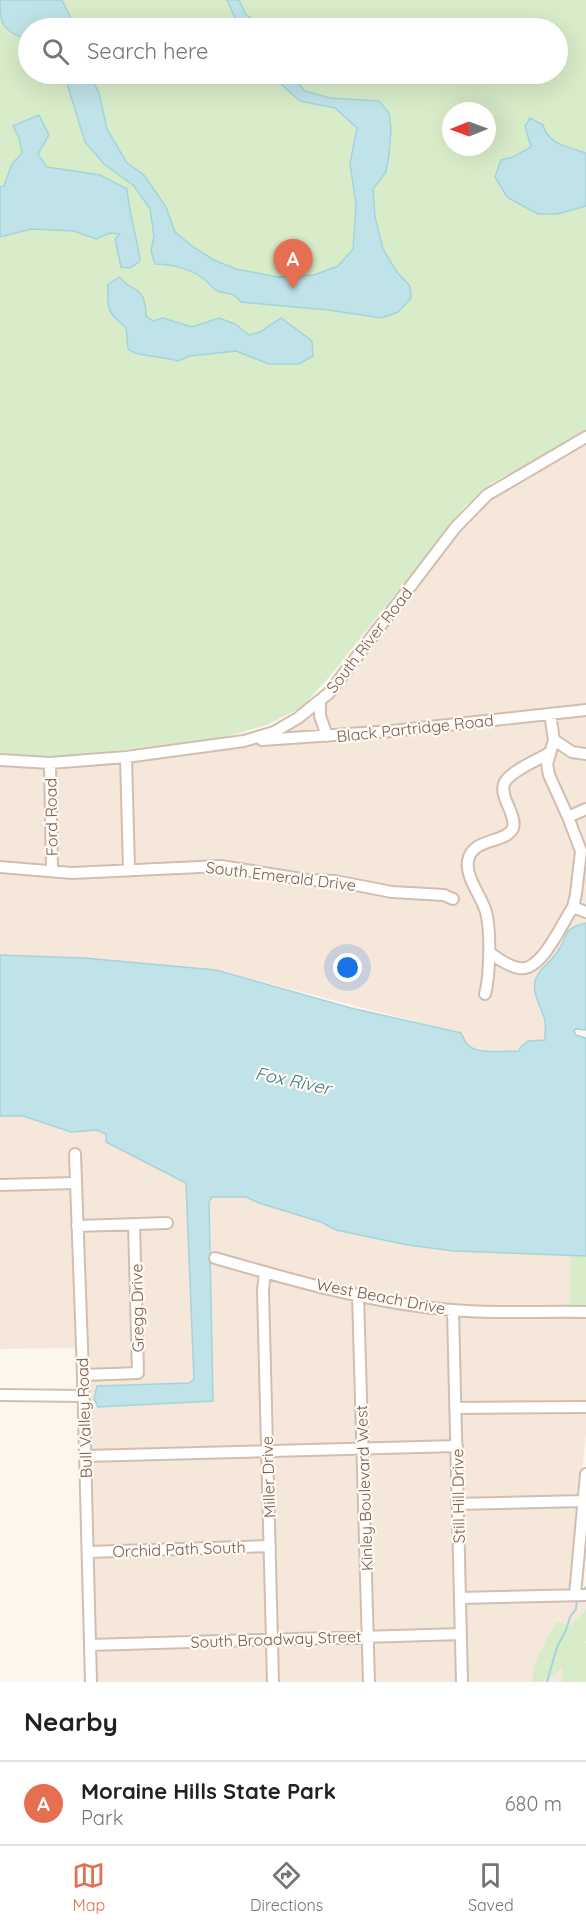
<!DOCTYPE html>
<style>
body{margin:0;font-family:Quicksand,sans-serif;background:#f2f2f2;color:#202124}
.compass{position:absolute;left:442px;top:102px;width:54px;height:54px;border-radius:50%;background:#fff;box-shadow:0 6px 24px #0002;rotate:269deg}
.you{position:absolute;left:348px;top:968px;width:21px;height:21px;margin:-15px;border:4px solid #fff;border-radius:50%;background:#1a73e8;box-shadow:0 0 0 9px #1a73e833}
.badge{display:grid;place-items:center;width:39px;height:39px;border-radius:50%;background:#e76f51;color:#fff;font-size:20px;font-weight:700}
.pin{position:absolute;translate:-50% -50px;filter:drop-shadow(0 2px 3px #0008)}
.pin::after{content:'';position:absolute;top:32px;width:21px;height:18px;background:inherit;clip-path:polygon(0 0,100% 0,50% 100%)}
.list{margin:0;padding:0;list-style:none}
h2{display:flex;justify-content:space-between;align-items:center;height:78px;margin:0;padding:0 24px;font-size:26px}
h2 small{font-size:20px;font-weight:400;color:#757577}
.list li{display:grid;grid-template-columns:39px 1fr auto;gap:18px;align-items:center;box-sizing:border-box;height:84px;padding:0 24px;border-top:2px solid #e0e0e0}
.list b{display:block;font-size:22px;white-space:nowrap}
.list p{margin:0;font-size:20px;white-space:nowrap;color:#757577}
.list em{font-size:20px;font-style:normal;color:#757577}
.icon{flex:none;width:33px;height:33px;fill:none;stroke:currentColor;stroke-width:2;stroke-linecap:round;stroke-linejoin:round}
.map{position:relative;flex:none;width:586px;height:1682px;overflow:hidden}
.search{position:absolute;background:#fff;box-shadow:0 6px 24px #0002;left:18px;right:18px;top:18px;height:66px;display:flex;align-items:center;gap:15px;box-sizing:border-box;padding:0 21px;border-radius:33px;color:#757577;font-size:22px}
.sheet{height:162px;background:#fff}
nav{display:flex;justify-content:space-around;align-items:center;box-sizing:border-box;height:84px;border-top:2px solid #e0e0e0;background:#fff;font-size:16px;color:#757577}
nav a{display:grid;justify-items:center;gap:3px}
nav .on{color:#e76f51}
.map>svg:first-child{display:block}
.residential{fill:#f5e8da}
.green{fill:#d8ecc9;fill-rule:evenodd}
.water{fill:#bfe3e8;stroke:#a5d3da;stroke-width:1.5}
.lines{fill:none;stroke-linecap:round;stroke-linejoin:round}
.stream{stroke:#a5d3da;stroke-width:2}
.minor-casing{stroke:#d1beb0;stroke-width:14}
.minor{stroke:#fff;stroke-width:10}
.labels{text-anchor:middle;stroke-width:4.5;stroke-linejoin:round;paint-order:stroke}
.street-label{font-size:16px;fill:#7a5c4d;stroke:#fffaf3}
.water-label{font-size:18px;font-style:italic;fill:#437c86;stroke:#fffaf3}
</style>
<div class="map">
<svg width="586" height="1682" viewBox="0 0 586 1682">
<rect width="100%" height="100%" fill="#fdf6ec"/>
<path class="residential" d="M586,437V923L568,931L564,936L558,952L542,968L536,977L534,984L540,1010L545,1020V1040L528,1041L520,1048V1051H491L473,1048L469,1046L461,1033L216,970L84,958L0,955V760L50,763L274,732L328,693L487,495Z
M0,1116H23L71,1132L97,1130L106,1134V1142L212,1196L246,1197L259,1203L321,1222L336,1230L408,1245L454,1251L570,1255L571,1308L586,1309V1432L571,1598H586V1682H91L82,1348L0,1349Z"/>
<path class="green" d="M0,0H586V432L492,483L465,506L331,675L302,707L267,725L221,738L54,758L0,754ZM28,28H558V74H28ZM451,111H487V147H451Z
M570,1255L586,1256V1312H570Z
M586,1610V1641L584,1643H586V1682H562V1667C555,1676 545,1682 533,1682C529,1667 549,1636 556,1622L571,1625Z"/>
<path class="water" d="M0,0H62L73,23L78,28H46V25L39,22L32,28H28V32L23,38C1,29 0,23 0,0Z
M227,0H239L246,15L257,22L261,28H243L236,20Z
M64,74H90L99,93L107,129L127,163L144,175L166,207L175,232L192,246L214,260L236,269L278,277L314,275L338,266L353,249L356,205L350,163L357,128L335,108L300,101L280,83L275,74H290L305,91L330,98L379,101L389,113L391,129L389,155L386,172L373,189L375,217L383,249L397,272L410,286L411,298L398,312L382,318L328,310L241,302C232,290 228,296 216,290C212,288 209,283 205,280C192,269 172,264 155,264L151,251L154,236L150,209L134,186L104,164L85,142Z
M39,115L49,135L38,154L47,167L100,175L127,189C129,214 137,236 140,261L130,268L121,267L115,239L120,234L110,233L96,239L74,231L31,229L0,237V187L4,186L12,164L22,153L19,138L13,126Z
M530,118L543,125C548,145 569,147 586,153V206L557,214H538L507,197L495,177L501,160L513,157L531,147L525,126Z
M119,277C135,295 145,284 146,316L153,321L163,318L192,327L219,318L235,324L249,335L260,332L281,318L312,341L313,356L299,364H269L236,351L190,356L178,361C161,355 140,358 128,349L126,327C107,314 107,307 108,285Z
M586,923V1030L576,1029L574,1031L576,1035L586,1038V1256L454,1251L408,1245L336,1230L321,1222L259,1203L246,1197H212L209,1202L213,1401L98,1407L94,1399L97,1386L189,1383L194,1379L186,1183L106,1142V1134L97,1130L71,1132L23,1116H0V955L84,958L216,970L351,1008L461,1033C463,1037 466,1044 469,1046C478,1054 507,1051 519,1051L520,1048L528,1041L545,1040C545,1034 546,1027 545,1021C542,1007 529,990 537,976C542,966 552,961 558,951C569,935 561,929 586,923Z"/>
<g class="lines">
<path class="stream" d="M582,1592L586,1587
M547,1682L557,1647L566,1630L570,1617L576,1609L577,1599"/>
<defs>
<path id="minor" d="M320,700V716L327,736
M550,714L554,740L547,764L549,775L568,817L581,851L576,894L573,907
M262,740L392,731L586,710
M554,740L572,752L586,754
M126,757L129,869
M0,760L50,763L126,757L244,741L274,732L298,718L329,693L455,528L487,495L586,437
M50,763L52,870
M568,817L586,809
M0,867L72,873L221,866L308,880L335,881L392,892L444,895L453,899
M489,952C498,959 508,966 519,968C541,973 562,923 573,907L586,912
M485,994C490,975 491,931 486,912C482,897 465,877 468,861C472,837 506,844 513,828C515,822 512,816 510,810C507,803 501,792 504,784C508,772 538,760 549,753
M75,1154L83,1375L91,1682
M0,1185L75,1183
M77,1226L167,1223
M215,1258C291,1280 374,1304 453,1310C497,1314 542,1311 586,1312
M265,1272L263,1290L273,1682
M358,1294L369,1682
M453,1310L462,1682
M83,1375L138,1373L134,1224
M0,1395L84,1396
M455,1408L586,1407
M85,1456L457,1446
M457,1504L584,1501
M88,1552L270,1546
M575,1595L586,1474
M461,1598L586,1595
M90,1645L461,1634"/>
</defs>
<use href="#minor" class="minor-casing"/>
<use href="#minor" class="minor"/>
</g>
<g class="labels">
<g class="street-label">
<text transform="translate(369 640) rotate(-52)" y="6">South River Road</text>
<text transform="translate(415 728) rotate(-6)" y="6">Black Partridge Road</text>
<text transform="translate(51 817) rotate(-91)" y="6">Ford Road</text>
<text transform="translate(281 876) rotate(7)" y="6">South Emerald Drive</text>
<text transform="translate(381 1296) rotate(11)" y="6">West Beach Drive</text>
<text transform="translate(137 1308) rotate(-91)" y="6">Gregg Drive</text>
<text transform="translate(84 1418) rotate(-92)" y="6">Bull Valley Road</text>
<text transform="translate(268 1477) rotate(-92)" y="6">Miller Drive</text>
<text transform="translate(364 1488) rotate(-92)" y="6">Kinley Boulevard West</text>
<text transform="translate(458 1496) rotate(-91)" y="6">Still Hill Drive</text>
<text transform="translate(179 1549) rotate(-2)" y="6">Orchid Path South</text>
<text transform="translate(276 1639) rotate(-2)" y="6">South Broadway Street</text>
</g>
<g class="water-label">
<text transform="translate(293 1081) rotate(12)" y="6">Fox River</text>
</g>
</g>
</svg>
<svg class="compass" viewBox="-18 -18 36 36"><path d="M0-13l5 13h-10z" fill="#e53935"/><path d="M0 13l5-13h-10z" fill="#757577"/></svg>
<div class="you"></div>
<div class="pin badge" style="left:293px;top:289px">A</div>
<div class="search"><svg class="icon" aria-label="search" viewBox="0 0 24 24"><circle cx="10" cy="10" r="6"/><path d="M15 15l6 6"/></svg>Search here</div>
</div>
<section class="sheet">
<h2>Nearby<small></small></h2>
<ul class="list">
<li><span class="badge">A</span><div><b>Moraine Hills State Park</b><p>Park</p></div><em>680 m</em></li>
</ul>
</section>
<nav>
<a class="on"><svg class="icon" aria-label="map" viewBox="0 0 24 24"><path d="M3 6l6-2 6 2 6-2v14l-6 2-6-2-6 2zM9 4v14M15 6v14"/></svg>Map</a>
<a><svg class="icon" aria-label="directions" viewBox="0 0 24 24"><path d="M12 3l9 9-9 9-9-9zM9 14v-3h6M13 9l2 2-2 2"/></svg>Directions</a>
<a><svg class="icon" aria-label="saved" viewBox="0 0 24 24"><path d="M7 4h10v16l-5-4-5 4z"/></svg>Saved</a>
</nav>
